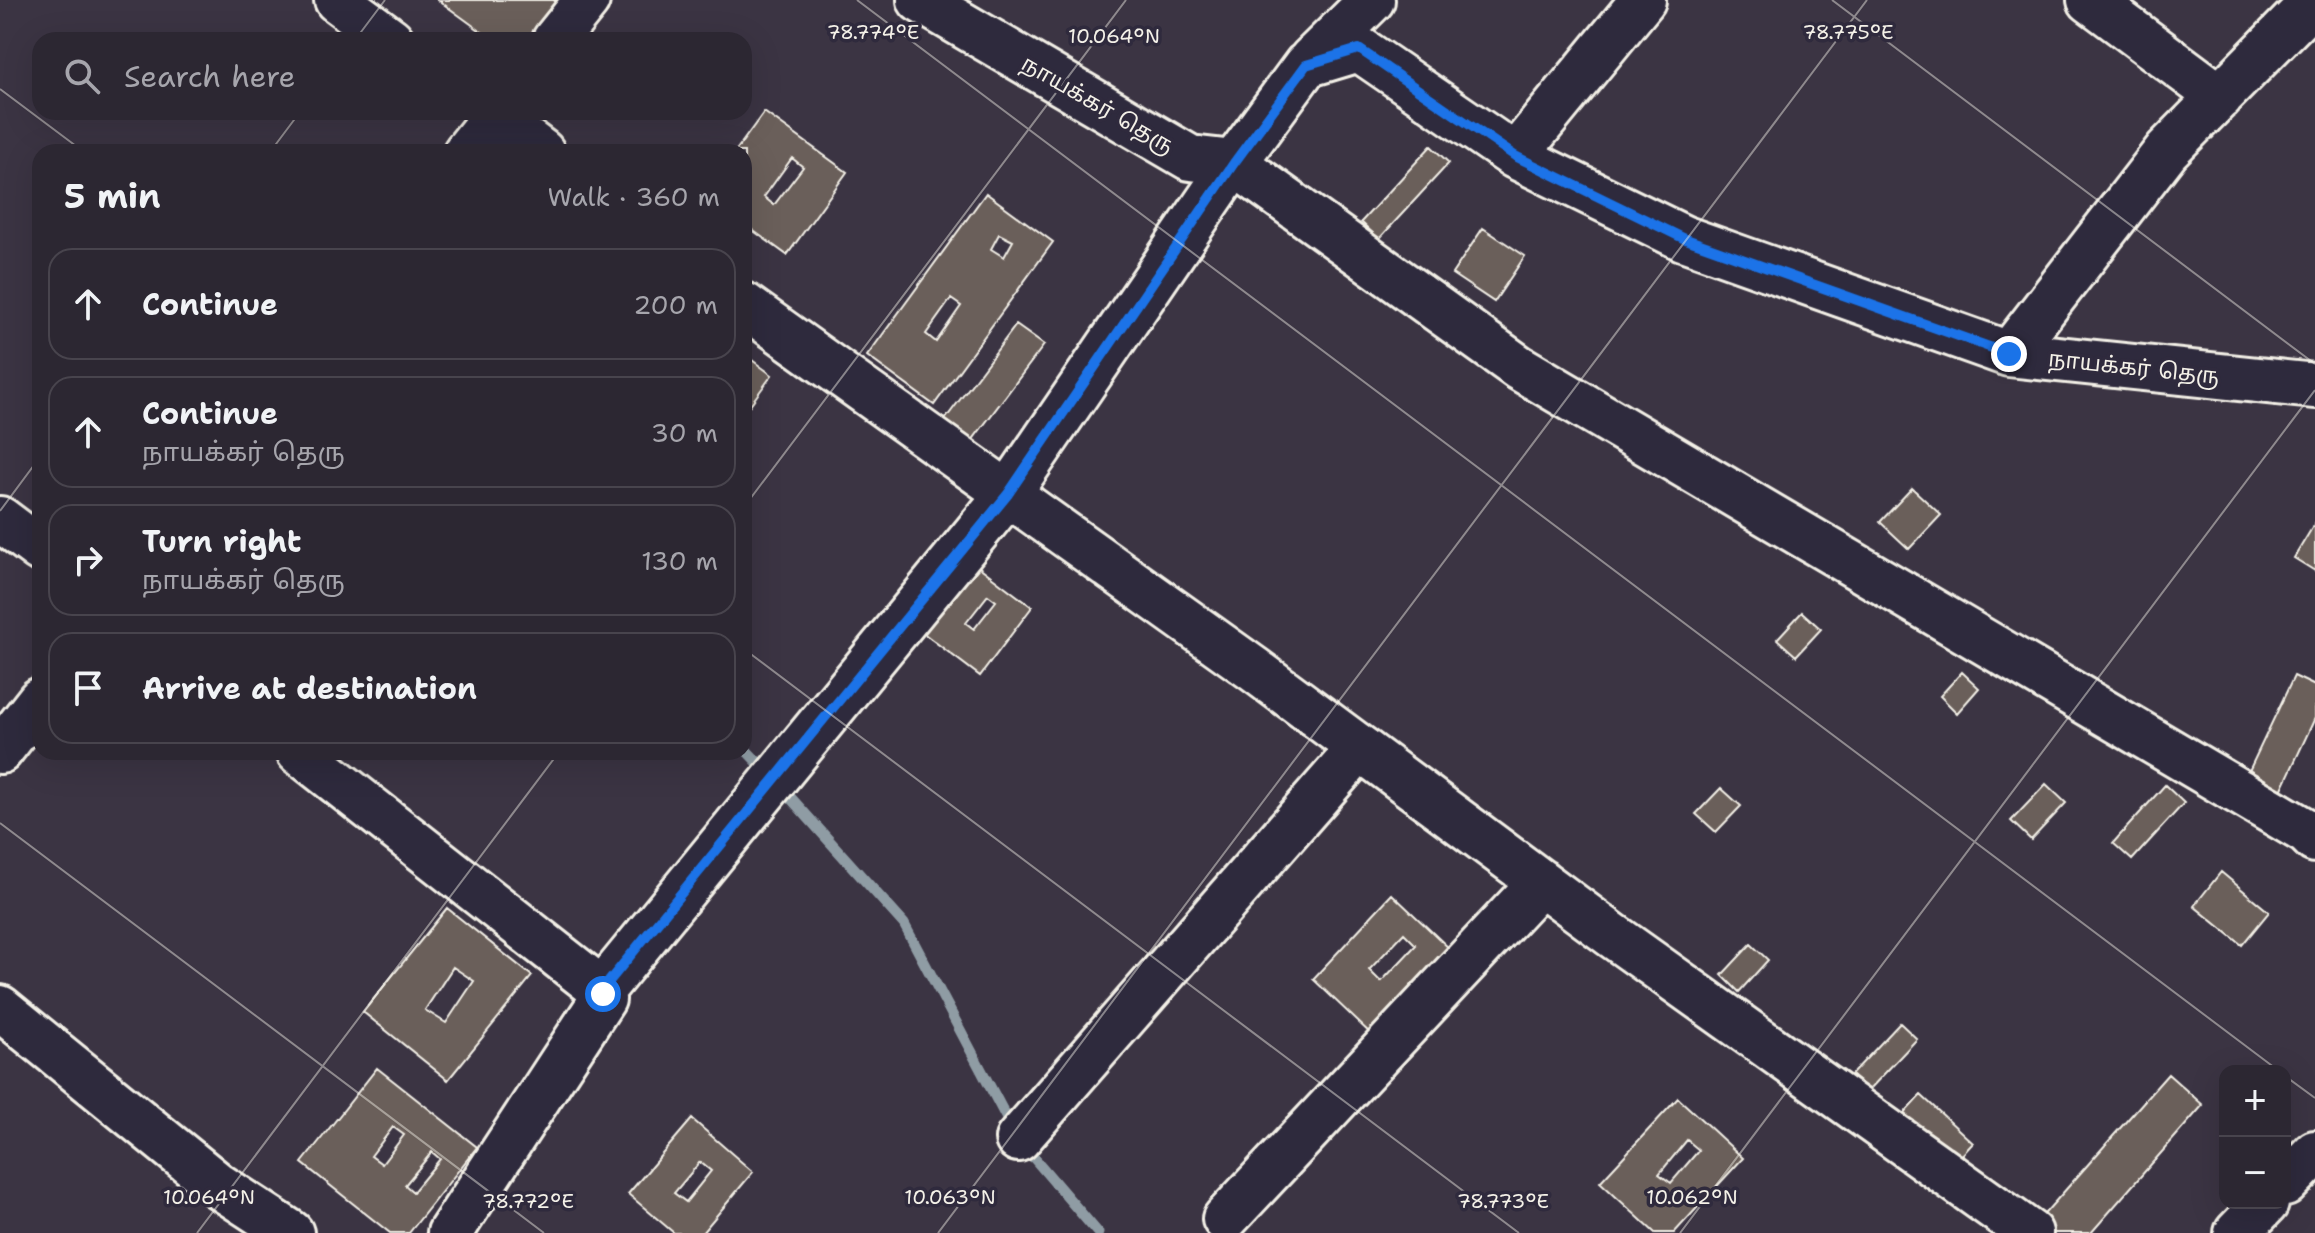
<!DOCTYPE html>
<meta charset="utf-8">
<style>
body{margin:0;font-family:"Shantell Sans","Noto Sans Tamil",sans-serif;background:#342f3a;color:#f1f3f6}
.controls{position:absolute;right:24px;bottom:24px;display:grid;overflow:hidden;border-radius:16px;box-shadow:0 8px 32px #0002}
.controls button{width:72px;height:72px;display:grid;place-items:center;padding:0;border:0;border-bottom:2px solid #48444d;background:#2c2732;color:#f1f3f6;font:40px sans-serif}
.stop{position:absolute;width:24px;height:24px;margin:-18px;border:6px solid #1a73e8;border-radius:50%;background:#fff}
.stop.end{background:#1a73e8;border-color:#fff;box-shadow:0 2px 8px #0008}
.list{margin:0;padding:0;list-style:none}
h2{display:flex;justify-content:space-between;align-items:center;height:104px;margin:0;padding:0 32px;font-size:34px}
h2 small{font-size:26px;font-weight:400;color:#a6a5ac}
.list li{display:grid;grid-template-columns:52px 1fr auto;gap:24px;align-items:center;box-sizing:border-box;height:112px;margin:0 16px 16px;padding:0 16px;border:2px solid #48444d;border-radius:24px}
.list b{display:block;font-size:30px;white-space:nowrap}
.list p{margin:0;font-size:26px;white-space:nowrap;color:#a6a5ac}
.list em{font-size:26px;font-style:normal;color:#a6a5ac}
.icon{flex:none;width:44px;height:44px;fill:none;stroke:currentColor;stroke-width:2;stroke-linecap:round;stroke-linejoin:round}
.map{position:relative;flex:none;width:2315px;height:1233px;overflow:hidden}
.search{position:absolute;background:#2c2732;box-shadow:0 8px 32px #0002;left:32px;top:32px;width:720px;height:88px;display:flex;align-items:center;gap:20px;box-sizing:border-box;padding:0 28px;border-radius:24px;color:#a6a5ac;font-size:30px}
.panel{position:absolute;background:#2c2732;box-shadow:0 8px 32px #0002;left:32px;top:144px;width:720px;height:616px;border-radius:24px}
.map>svg:first-child{display:block}
.lines{fill:none;stroke-linecap:round;stroke-linejoin:round}
.stream{stroke:#8f9ca4;stroke-width:11}
.building{fill:#6b5e5a;stroke:#f4f1e8;stroke-width:2;fill-rule:evenodd}
.minor-casing{stroke:#f4f1e8;stroke-width:50}
.major-casing{stroke:#f4f1e8;stroke-width:50}
.minor{stroke:#2f2a3d;stroke-width:44}
.major{stroke:#2f2a3d;stroke-width:44}
.route{stroke:#1a73e8;stroke-width:10}
.ticks{fill:none;stroke:#f4f1e8;stroke-width:2;stroke-opacity:0.45}
.labels{text-anchor:middle;stroke-width:7;stroke-linejoin:round;paint-order:stroke}
.street-label{font-size:22px;fill:#f4f1e8;stroke:#2f2a3d}
.ticks-label{font-size:20px;text-anchor:middle;fill:#f4f1e8;stroke:#2f2a3d;stroke-width:7;stroke-linejoin:round;paint-order:stroke}
</style>
<div class="map">
<svg width="2315" height="1233" viewBox="0 0 2315 1233">
<rect width="100%" height="100%" fill="#3b3443"/>
<filter id="ink" filterUnits="userSpaceOnUse"><feTurbulence type="fractalNoise" baseFrequency=".0125" numOctaves="2"/><feDisplacementMap in="SourceGraphic" scale="16" xChannelSelector="R" yChannelSelector="G"/><feConvolveMatrix kernelMatrix="1 2 1 2 8 2 1 2 1" color-interpolation-filters="sRGB"/></filter>
<g filter="url(#ink)">
<g class="lines">
<path class="stream" d="M744,748L769,774
M780,786L904,924L1013,1130
M1023,1145L1098,1233"/>
</g>
<path class="building" d="M438,0H558L529,40H493Z
M764,112L847,172L787,255L744,224V152H735ZM792,158L803,167L774,205L764,197Z
M1431,146L1449,163L1379,239L1361,222Z
M986,193L1053,242L934,405L867,356ZM999,234L1013,241L1004,257L991,249ZM951,299L961,306L936,342L926,334Z
M1483,228L1525,256L1494,302L1452,274Z
M1016,325L1044,345L971,442L944,421Z
M744,354L772,375L744,413Z
M1912,488L1941,515L1909,549L1880,522Z
M2315,523V571L2294,558Z
M962,554L1032,607L980,676L910,623ZM988,595L996,601L974,629L966,623Z
M1802,612L1821,629L1796,656L1777,639Z
M1962,672L1979,688L1957,713L1940,696Z
M2294,676L2315,686V718L2273,808L2239,792Z
M2046,784L2066,803L2031,840L2011,821Z
M2165,785L2184,803L2132,860L2113,843Z
M1721,788L1741,806L1716,832L1696,814Z
M2221,872L2269,912L2242,945L2194,906Z
M1392,894L1452,951L1373,1036L1313,979ZM1404,933L1416,945L1381,982L1369,970Z
M447,908L532,976L448,1080L363,1012ZM453,967L474,981L446,1023L425,1010Z
M1751,944L1768,960L1739,992L1722,975Z
M1900,1023L1917,1039L1868,1091L1851,1075Z
M377,1068L477,1147L409,1233H390L302,1163ZM393,1127L404,1135L382,1164L371,1156ZM432,1152L440,1159L413,1192L405,1185Z
M2168,1074L2203,1105L2091,1233H2036L2031,1229Z
M1921,1095L1973,1143L1950,1168L1898,1120Z
M1678,1098L1743,1158L1674,1233H1655L1600,1182ZM1687,1140L1699,1150L1671,1183L1659,1174Z
M692,1119L753,1172L702,1233H674L628,1194ZM700,1162L711,1171L686,1202L674,1193Z"/>
<g class="lines">
<defs>
<path id="minor" d="M337,0L391,40
M920,0L1190,158L1234,163L1306,65L1359,49L1515,156L1683,238L2009,354L2315,386
M2090,0L2220,97
M1311,60L1372,0
M489,112L542,152
M1515,156L1643,0
M744,305L1255,670L1612,935L2030,1233
M2009,354L2167,150L2315,0
M0,519L40,549
M299,752L602,990L603,999L450,1233
M602,990L1008,494L1234,163L1518,367L2307,832L2315,840
M0,1008L219,1186L291,1233
M1018,1139L1360,748
M2285,1184L2315,1153
M1225,1219L1541,882
M2237,1233L2266,1203"/>
<path id="major" d="M555,40L587,0
M466,152L498,112
M0,751L40,700"/>
</defs>
<use href="#minor" class="minor-casing"/>
<use href="#major" class="major-casing"/>
<use href="#minor" class="minor"/>
<use href="#major" class="major"/>
</g>
</g>
<g class="lines" filter="url(#ink)">
<path class="route" d="M603,994L602,990L1008,494L1234,163L1306,65L1359,49L1515,156L1683,238L2009,354"/>
</g>
<path class="ticks" d="M857,0L2279,1071M1832,0L2315,364M355,40L385,0M0,89L84,152M270,152L300,112M744,507L1126,0M0,511L40,457M744,649L1519,1233M0,823L544,1233M2285,1076L2315,1098M197,1233L559,752M938,1233L1867,0M1680,1233L2315,390"/>
<g class="labels">
<g class="street-label">
<text transform="translate(1098 104) rotate(30)" y="8">நாயக்கர் தெரு</text>
<text transform="translate(2134 367) rotate(6)" y="8">நாயக்கர் தெரு</text>
</g>
</g>
<g class="ticks-label">
<text x="873" y="39">78.774°E</text>
<text x="1848" y="39">78.775°E</text>
<text x="1114" y="43">10.064°N</text>
<text x="209" y="1204">10.064°N</text>
<text x="950" y="1204">10.063°N</text>
<text x="1692" y="1204">10.062°N</text>
<text x="528" y="1208">78.772°E</text>
<text x="1503" y="1208">78.773°E</text>
</g>
</svg>
<div class="controls">
<button>+</button>
<button>−</button>
</div>
<div class="stop" style="left:603px;top:994px"></div>
<div class="stop end" style="left:2009px;top:354px"></div>
<div class="search"><svg class="icon" aria-label="search" viewBox="0 0 24 24"><circle cx="10" cy="10" r="6"/><path d="M15 15l6 6"/></svg>Search here</div>
<section class="panel">
<h2>5 min<small>Walk · 360 m</small></h2>
<ul class="list">
<li><svg class="icon" aria-label="ahead" viewBox="0 0 24 24"><path d="M12 20V5M6 11l6-6 6 6"/></svg><div><b>Continue</b></div><em>200 m</em></li>
<li><svg class="icon" aria-label="ahead" viewBox="0 0 24 24"><path d="M12 20V5M6 11l6-6 6 6"/></svg><div><b>Continue</b><p>நாயக்கர் தெரு</p></div><em>30 m</em></li>
<li><svg class="icon" aria-label="right" viewBox="0 0 24 24"><path d="M7 20v-9h11M14 6l5 5-5 5"/></svg><div><b>Turn right</b><p>நாயக்கர் தெரு</p></div><em>130 m</em></li>
<li><svg class="icon" aria-label="arrive" viewBox="0 0 24 24"><path d="M6 21V4h12l-3 4 3 4H6"/></svg><div><b>Arrive at destination</b></div></li>
</ul>
</section>
</div>
